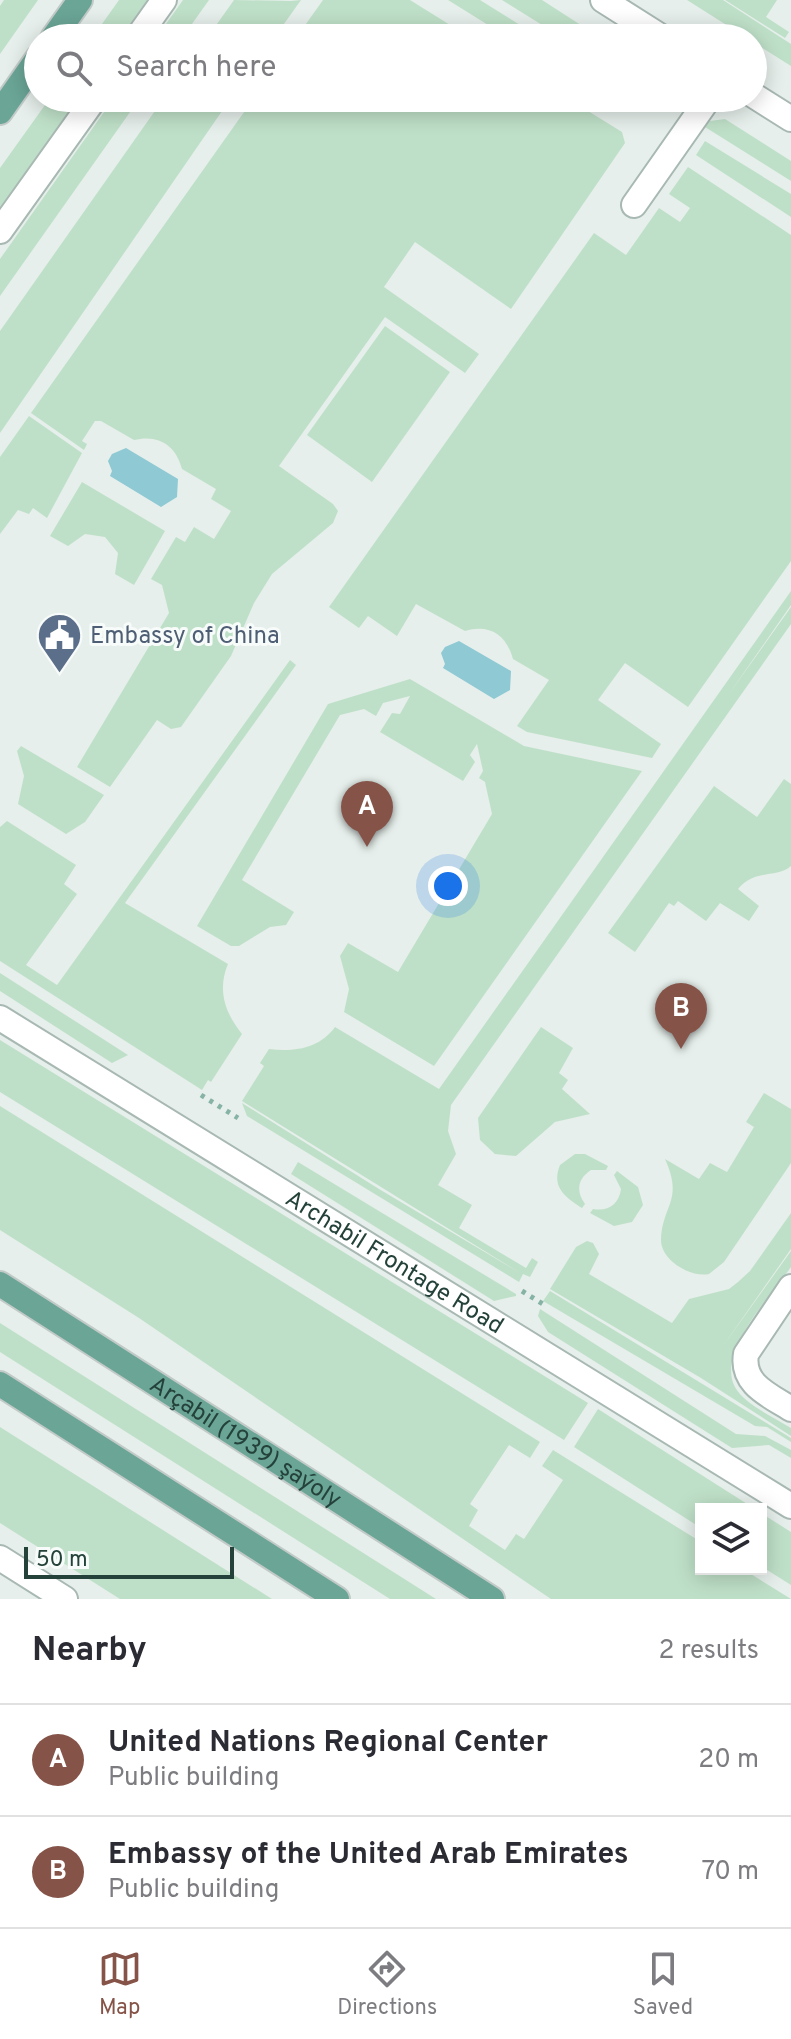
<!DOCTYPE html>
<meta charset="utf-8">
<style>
body{margin:0;font-family:Overpass,sans-serif;background:#f7f7f7;color:#2b2b33}
.controls{position:absolute;right:24px;bottom:24px;display:grid;overflow:hidden;border-radius:0px;box-shadow:0 4px 20px #0003}
.controls button{width:72px;height:72px;display:grid;place-items:center;padding:0;border:0;border-bottom:2px solid #e1e1e2;background:#fff;color:#2b2b33;font:40px sans-serif}
.scale{position:absolute;left:24px;bottom:20px;width:210px;box-sizing:border-box;padding-left:8px;border:4px solid #24423a;border-top:0;font-size:22px;line-height:28px;white-space:nowrap;color:#24423a;-webkit-text-stroke:6px #f7fbf9;paint-order:stroke}
.you{position:absolute;left:448px;top:886px;width:28px;height:28px;margin:-20px;border:6px solid #fff;border-radius:50%;background:#1a73e8;box-shadow:0 0 0 12px #1a73e833}
.badge{display:grid;place-items:center;width:52px;height:52px;border-radius:50%;background:#855347;color:#fff;font-size:26px;font-weight:700}
.pin{position:absolute;translate:-50% -66px;filter:drop-shadow(0 2px 4px #0008)}
.pin::after{content:'';position:absolute;top:42px;width:28px;height:24px;background:inherit;clip-path:polygon(0 0,100% 0,50% 100%)}
.list{margin:0;padding:0;list-style:none}
h2{display:flex;justify-content:space-between;align-items:center;height:104px;margin:0;padding:0 32px;font-size:34px}
h2 small{font-size:26px;font-weight:400;color:#7c7c81}
.list li{display:grid;grid-template-columns:52px 1fr auto;gap:24px;align-items:center;box-sizing:border-box;height:112px;padding:0 32px;border-top:2px solid #e1e1e2}
.list b{display:block;font-size:30px;white-space:nowrap}
.list p{margin:0;font-size:26px;white-space:nowrap;color:#7c7c81}
.list em{font-size:26px;font-style:normal;color:#7c7c81}
.icon{flex:none;width:44px;height:44px;fill:none;stroke:currentColor;stroke-width:2;stroke-linecap:round;stroke-linejoin:round}
.map{position:relative;flex:none;width:791px;height:1599px;overflow:hidden}
.search{position:absolute;background:#fff;box-shadow:0 4px 20px #0003;left:24px;right:24px;top:24px;height:88px;display:flex;align-items:center;gap:20px;box-sizing:border-box;padding:0 28px;border-radius:44px;color:#7c7c81;font-size:30px}
.sheet{height:328px;background:#fff}
nav{display:flex;justify-content:space-around;align-items:center;box-sizing:border-box;height:112px;border-top:2px solid #e1e1e2;background:#fff;font-size:22px;color:#7c7c81}
nav a{display:grid;justify-items:center;gap:4px}
nav .on{color:#855347}
.map>svg:first-child{display:block}
.green{fill:#bfe0c8}
.water{fill:#8ec9d4}
.lines{fill:none;stroke-linecap:round;stroke-linejoin:round}
.minor-casing{stroke:#a8b8b2;stroke-width:28}
.major-casing{stroke:#c2cac8;stroke-width:28}
.path{stroke:#86b3a5;stroke-width:5;stroke-dasharray:4 6;stroke-linecap:butt}
.minor{stroke:#fff;stroke-width:24}
.major{stroke:#6aa596;stroke-width:24}
.labels{text-anchor:middle;stroke-width:6;stroke-linejoin:round;paint-order:stroke}
.service-label{font-size:24px;fill:#4e5e75;stroke:#f7fbf9;text-anchor:start}
.street-label{font-size:24px;fill:#24423a;stroke:#f7fbf9}
</style>
<div class="map">
<svg width="791" height="1599" viewBox="0 0 791 1599">
<rect width="100%" height="100%" fill="#e6efeb"/>
<path class="green" d="M4,0H38L0,54V6Z
M119,0H147L120,38H92Z
M183,0H209L182,38H156Z
M234,0L291,1L301,0L274,38H207Z
M323,0H410L471,38H296Z
M448,0H480L541,38H509Z
M502,0H542L601,38H563Z
M687,0H723L791,44V66L753,42V38H747Z
M725,0H777L766,17L789,32L785,38Z
M50,98H78L0,208V168Z
M114,98H140L0,296V259Z
M164,98H231L0,433V331Z
M254,98H567L622,132L625,143L511,309L415,242L384,287L479,354L465,373L385,317L279,466L333,504L338,511L333,523L272,574L254,603L231,656L181,727L171,729L157,720L110,787L77,767L169,613L162,585L151,579L176,537L185,542L194,527L214,539L231,511L211,499L216,489L182,469C176,445 158,434 134,440L101,421H95L82,441L87,444L84,450L31,413Z
M725,119L791,161V181L705,127L710,121Z
M705,141L791,194V217L696,155Z
M688,167L791,235V561L688,707L625,663L598,700L661,744L652,758L527,732L517,726L549,680L513,659C506,634 489,624 465,631L416,604L397,636L368,616L359,628L329,607L594,233L626,255L659,208L680,222L690,208L669,194Z
M385,326L450,372L372,482L307,435Z
M29,416L82,453L47,518L33,508L29,514L18,510L0,534V457Z
M82,482L165,531L134,585L115,574L118,553L105,537L85,534L68,546L50,536Z
M791,591V605L729,694L791,607V624L451,1105L448,1131L456,1154L438,1185L472,1205L459,1228L526,1268L532,1258L538,1262L530,1277L523,1274L519,1282L247,1116L242,1103L379,1189L520,1273L242,1101L264,1066L260,1063L269,1049C294,1052 319,1049 335,1027L439,1089Z
M290,660L296,665L125,903L228,964C217,990 225,1013 242,1034L211,1082L208,1080L202,1090L0,961V827L7,821L76,865L64,884L77,894L26,965L57,985Z
M410,679L524,746L642,771L434,1066L344,1012L349,989L340,956L348,943L398,972L492,814L485,782L479,778L483,771L477,744L470,755L475,762L463,781L380,732L392,713L400,714L410,696L383,703L376,716L364,709L340,715L242,880L294,912L286,925L270,927L239,946H231L197,926L328,704Z
M21,746L104,795L85,822L66,834L18,804L24,776L17,751Z
M784,779L791,784V866C776,879 756,868 738,889L759,906L749,921L720,903L706,921L678,901L674,906L669,903L635,952L608,933L714,786L757,817Z
M0,973L128,1055L112,1063L0,991Z
M541,1027L573,1048L559,1073L568,1080L562,1089L590,1114L555,1122L516,1156L495,1154L480,1140L478,1118Z
M0,1040L588,1403L564,1440L0,1092Z
M764,1093L791,1109V1163L724,1262L709,1274C692,1278 661,1261 661,1240C662,1205 684,1201 665,1159L699,1179L710,1163L727,1172L754,1127L746,1122Z
M0,1106L540,1442L530,1458L509,1445L470,1504L478,1510L469,1526L505,1550L516,1534L524,1539L563,1480L542,1466L553,1450L701,1542V1569H743L791,1599H551L139,1318L0,1230Z
M575,1154H585L608,1166L606,1170H591C577,1179 576,1192 585,1204L582,1208C565,1197 551,1187 560,1165Z
M298,1162L516,1294V1296L494,1301L291,1174Z
M617,1171L638,1187L643,1205L632,1222L614,1226L590,1213L593,1209C608,1212 619,1204 621,1189L614,1175Z
M791,1213V1249L723,1346L791,1251V1267C772,1294 716,1353 735,1387C745,1405 774,1417 791,1428V1436L701,1378L550,1289L576,1247L587,1241L593,1243L599,1254L589,1274L672,1323L689,1299L729,1289L738,1282L750,1271Z
M550,1291L791,1438V1442L767,1427L755,1426L543,1301Z
M540,1309L736,1434L765,1436L791,1450V1458L769,1445L732,1448L548,1332L538,1316Z
M0,1323L436,1599H390L0,1352Z
M598,1409L755,1509H701V1528L574,1447Z
M0,1427L272,1599H120L0,1523Z
M761,1513L791,1532V1585L761,1566Z"/>
<path class="water" d="M126,448L178,479L177,497L161,507L110,476L112,471L108,461L112,454Z
M459,641L511,671L510,690L494,699L443,668L445,664L441,653L445,647Z"/>
<g class="lines">
<defs>
<g id="minor">
<path d="M603,0L663,38"/>
<path d="M137,38L164,0"/>
<path d="M753,95L791,119"/>
<path d="M634,205L709,98"/>
<path d="M0,231L95,98"/>
<path id="s1" d="M0,1018L791,1506"/>
<path d="M791,1287L746,1354C741,1384 769,1395 791,1409"/>
<path d="M0,1558L65,1599"/>
</g>
<g id="major">
<path d="M53,38L80,0"/>
<path d="M0,112L38,58"/>
<path id="s2" d="M0,1284L492,1599"/>
<path d="M0,1384L337,1599"/>
</g>
</defs>
<use href="#minor" class="minor-casing"/>
<use href="#major" class="major-casing"/>
<path class="path" d="M655,101L669,110
M201,1095L238,1118
M522,1291L543,1304"/>
<use href="#minor" class="minor"/>
<use href="#major" class="major"/>
</g>
<defs>
<symbol id="civic-pin" viewBox="-11 -11 22 30"><path d="M0 17L-7.5 6A9.5 9.5 0 1 1 7.5 6Z" fill="#5c6f8a" stroke="#f7fbf9"/><path d="M-.6-6.5H3V-4.5H.6V-3L4-1V1h2V6H-6V1h2V-1L-.6-3ZM-1.2 2.5V6h2.4V2.5Z" fill="#fff"/></symbol>
</defs>
<g fill-rule="evenodd">
<use href="#civic-pin" x="34" y="610" width="51" height="69"/>
</g>
<g class="labels">
<g class="service-label">
<text x="90" y="643">Embassy of China</text>
</g>
<g class="street-label">
<text dy="8" stroke="none"><textPath href="#s1" startOffset="464">Archabil Frontage Road</textPath></text>
<text dy="8" stroke="none"><textPath href="#s2" startOffset="292">Arçabil (1939) şaýoly</textPath></text>
</g>
</g>
</svg>
<div class="controls">
<button><svg class="icon" aria-label="layers" viewBox="0 0 24 24"><path d="M12 4l9 5-9 5-9-5zM3 14l9 5 9-5"/></svg></button>
</div>
<div class="scale">50 m</div>
<div class="you"></div>
<div class="pin badge" style="left:367px;top:847px">A</div>
<div class="pin badge" style="left:681px;top:1049px">B</div>
<div class="search"><svg class="icon" aria-label="search" viewBox="0 0 24 24"><circle cx="10" cy="10" r="6"/><path d="M15 15l6 6"/></svg>Search here</div>
</div>
<section class="sheet">
<h2>Nearby<small>2 results</small></h2>
<ul class="list">
<li><span class="badge">A</span><div><b>United Nations Regional Center</b><p>Public building</p></div><em>20 m</em></li>
<li><span class="badge">B</span><div><b>Embassy of the United Arab Emirates</b><p>Public building</p></div><em>70 m</em></li>
</ul>
</section>
<nav>
<a class="on"><svg class="icon" aria-label="map" viewBox="0 0 24 24"><path d="M3 6l6-2 6 2 6-2v14l-6 2-6-2-6 2zM9 4v14M15 6v14"/></svg>Map</a>
<a><svg class="icon" aria-label="directions" viewBox="0 0 24 24"><path d="M12 3l9 9-9 9-9-9zM9 14v-3h6M13 9l2 2-2 2"/></svg>Directions</a>
<a><svg class="icon" aria-label="saved" viewBox="0 0 24 24"><path d="M7 4h10v16l-5-4-5 4z"/></svg>Saved</a>
</nav>
